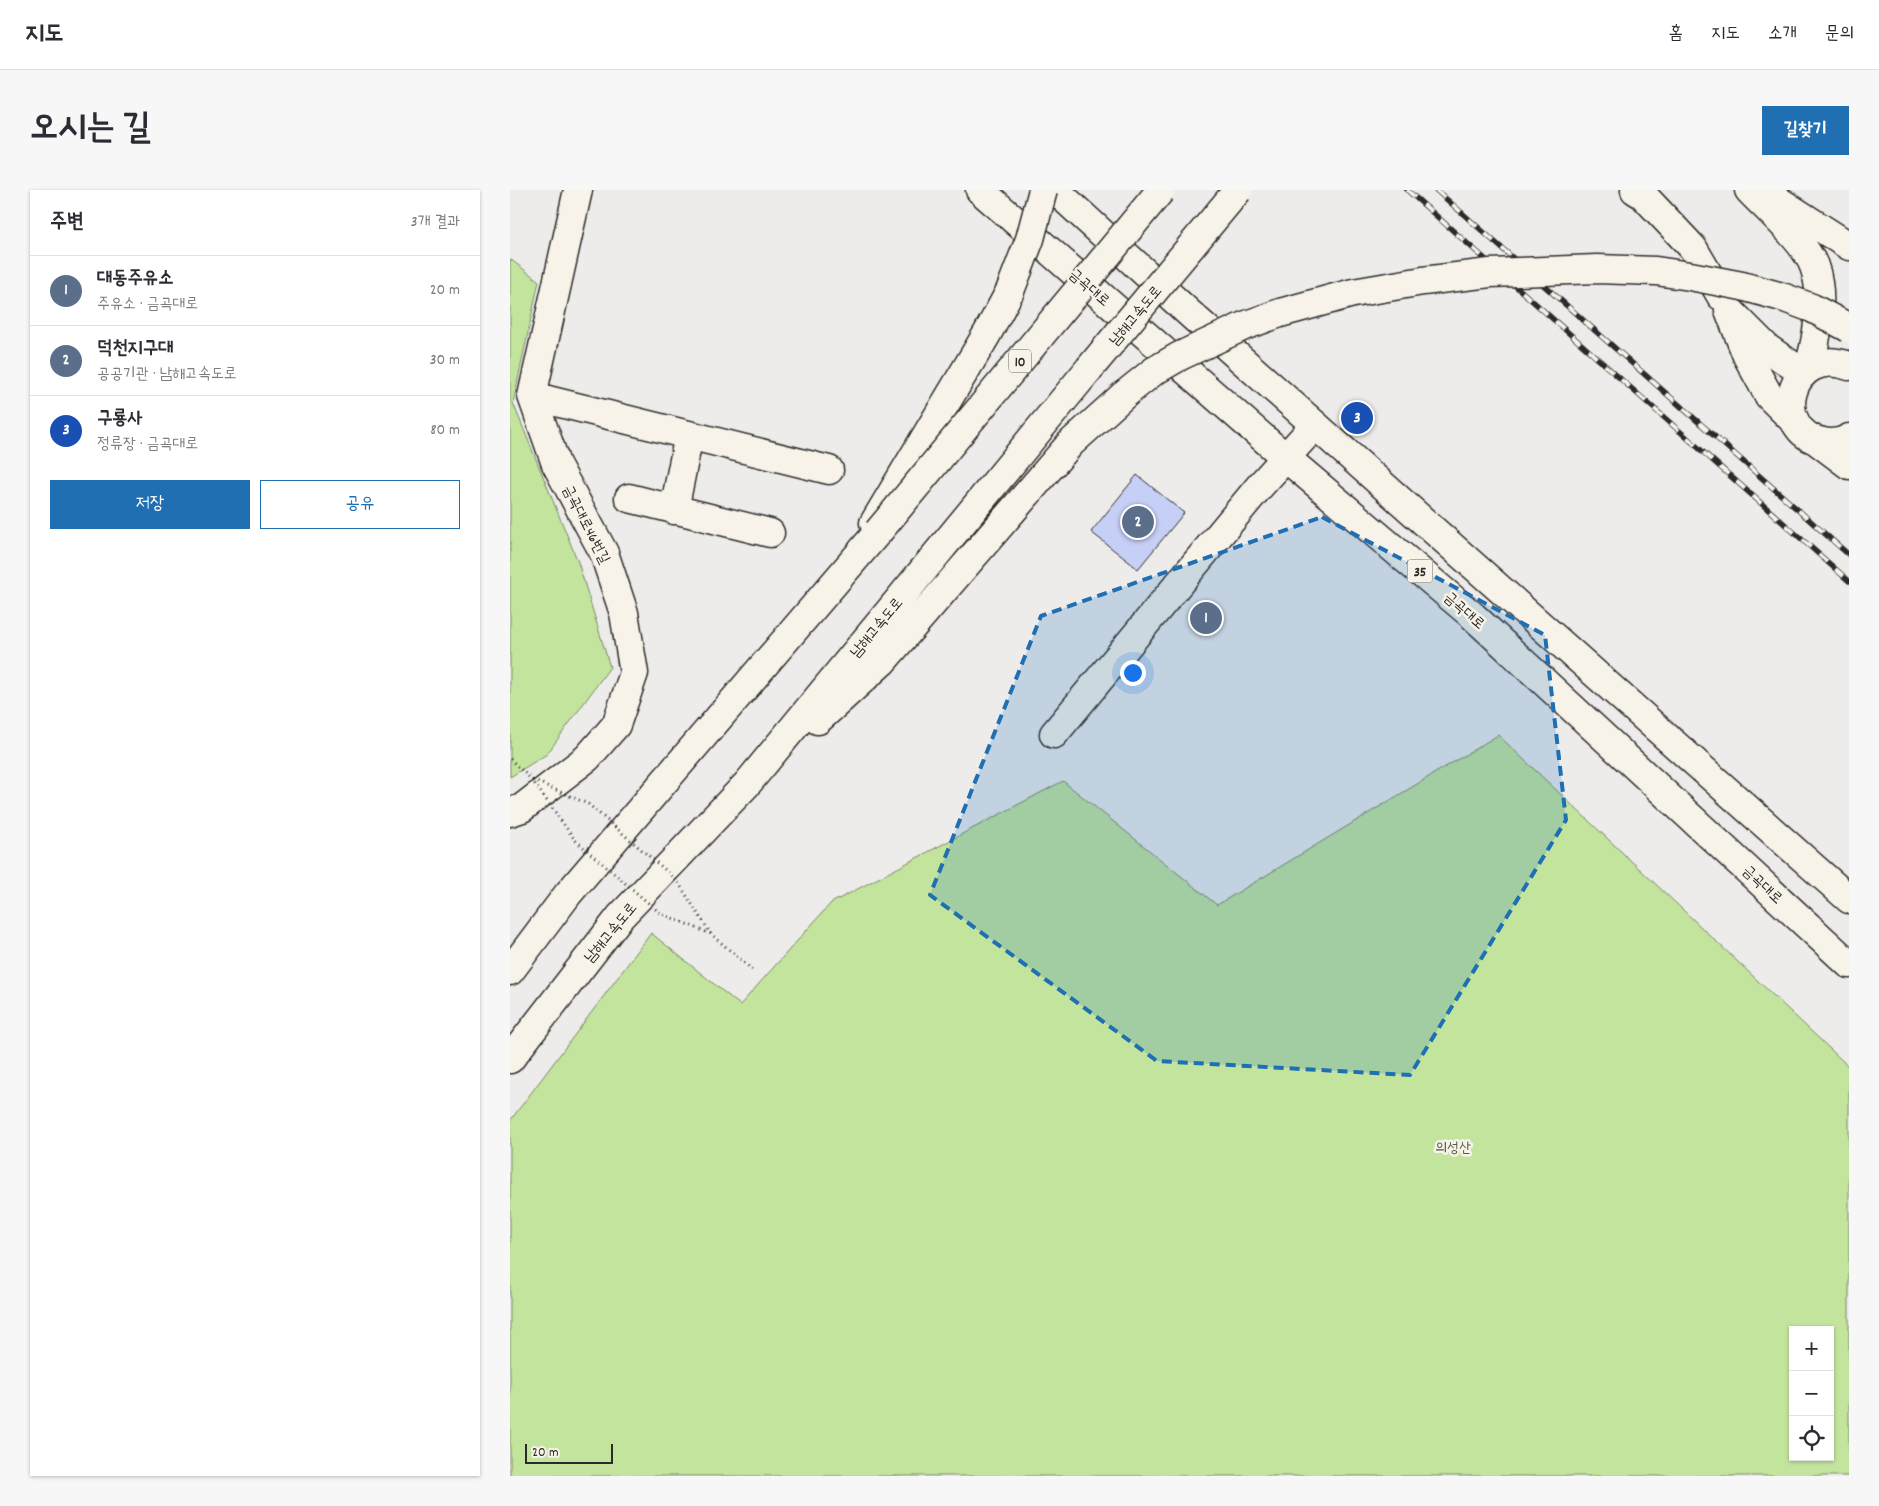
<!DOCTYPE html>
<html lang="ko">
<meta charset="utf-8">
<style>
body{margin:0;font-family:Dekko,"Poor Story",sans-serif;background:#f7f7f7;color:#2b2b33}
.controls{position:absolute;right:15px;bottom:15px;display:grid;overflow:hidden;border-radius:0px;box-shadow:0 1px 4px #0004}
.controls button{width:45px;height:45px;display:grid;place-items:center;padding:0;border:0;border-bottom:1px solid #e1e1e2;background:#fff;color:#2b2b33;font:25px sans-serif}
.scale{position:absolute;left:15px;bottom:12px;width:88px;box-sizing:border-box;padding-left:5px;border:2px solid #2b2b2b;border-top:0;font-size:14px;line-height:18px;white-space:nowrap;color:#2b2b2b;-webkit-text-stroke:4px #f7f3e8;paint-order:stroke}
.you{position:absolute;left:622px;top:482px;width:18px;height:18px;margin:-12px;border:4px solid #fff;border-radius:50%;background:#1a73e8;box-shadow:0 0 0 8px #1a73e833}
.badge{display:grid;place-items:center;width:32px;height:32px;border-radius:50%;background:#1f6fb2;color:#fff;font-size:16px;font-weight:700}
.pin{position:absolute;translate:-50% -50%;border:2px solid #fff;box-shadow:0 1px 5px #0006}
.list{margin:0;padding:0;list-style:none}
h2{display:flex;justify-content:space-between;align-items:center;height:65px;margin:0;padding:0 20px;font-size:21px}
h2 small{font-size:16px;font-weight:400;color:#7c7c81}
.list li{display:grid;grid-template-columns:32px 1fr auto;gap:15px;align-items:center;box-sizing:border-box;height:70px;padding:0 20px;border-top:1px solid #e1e1e2}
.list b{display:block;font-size:19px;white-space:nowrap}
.list p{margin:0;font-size:16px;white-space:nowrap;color:#7c7c81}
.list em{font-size:16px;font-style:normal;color:#7c7c81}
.actions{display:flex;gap:10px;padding:15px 20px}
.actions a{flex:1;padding:11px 0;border:1px solid #1f6fb2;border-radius:0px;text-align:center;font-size:18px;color:#1f6fb2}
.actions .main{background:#1f6fb2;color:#fff}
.icon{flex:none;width:28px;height:28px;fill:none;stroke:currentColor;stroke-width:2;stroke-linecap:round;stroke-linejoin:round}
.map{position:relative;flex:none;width:1339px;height:1286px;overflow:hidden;border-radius:0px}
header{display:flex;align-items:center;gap:30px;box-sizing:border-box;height:70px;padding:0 25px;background:#fff;border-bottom:1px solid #e1e1e2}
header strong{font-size:24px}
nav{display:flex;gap:28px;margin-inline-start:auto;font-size:18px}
.intro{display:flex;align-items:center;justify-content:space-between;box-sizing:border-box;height:120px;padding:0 30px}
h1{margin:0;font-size:35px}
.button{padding:12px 22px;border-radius:0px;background:#1f6fb2;color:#fff;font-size:18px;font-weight:700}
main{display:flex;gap:30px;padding:0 30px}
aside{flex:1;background:#fff;border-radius:0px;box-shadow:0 1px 4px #0004}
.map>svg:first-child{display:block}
.green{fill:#c3e49d;stroke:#778864;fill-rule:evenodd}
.building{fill:#c6d0f7;stroke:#2b2b2b}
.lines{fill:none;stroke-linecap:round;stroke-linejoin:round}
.minor-casing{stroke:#2b2b2b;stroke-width:31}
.major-casing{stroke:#2b2b2b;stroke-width:31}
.highway-casing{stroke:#2b2b2b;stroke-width:31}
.minor{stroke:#f7f3e8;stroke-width:28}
.major{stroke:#f7f3e8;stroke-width:28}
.highway{stroke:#f7f3e8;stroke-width:28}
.rail-casing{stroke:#2b2b2b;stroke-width:5.5}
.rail{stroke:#f7f3e8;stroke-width:4;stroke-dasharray:11;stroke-linecap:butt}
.highway-bridge-casing{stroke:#2b2b2b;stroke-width:31;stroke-linecap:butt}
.path-bridge{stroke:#2b2b2b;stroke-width:3;stroke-dasharray:1 4;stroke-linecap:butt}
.highway-bridge{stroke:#f7f3e8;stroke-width:28}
.marked{fill:#1f6fb2;fill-opacity:0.2;stroke:#1f6fb2;stroke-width:4;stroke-dasharray:10 6;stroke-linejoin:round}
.labels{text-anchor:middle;stroke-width:5;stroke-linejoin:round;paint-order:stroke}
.shield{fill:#f7f3e8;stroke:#686764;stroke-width:1}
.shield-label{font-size:14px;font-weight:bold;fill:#2b2b2b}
.street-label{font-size:15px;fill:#2b2b2b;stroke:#f7f3e8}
.park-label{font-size:15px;fill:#515948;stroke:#f7f3e8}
</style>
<header>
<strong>지도</strong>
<nav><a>홈</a><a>지도</a><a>소개</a><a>문의</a></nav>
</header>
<div class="intro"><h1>오시는 길</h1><a class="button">길찾기</a></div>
<main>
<aside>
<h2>주변<small>3개 결과</small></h2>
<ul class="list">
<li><span class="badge" style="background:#5c6f8a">1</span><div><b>대동주유소</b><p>주유소 · 금곡대로</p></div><em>20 m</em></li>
<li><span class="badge" style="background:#5c6f8a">2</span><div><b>덕천지구대</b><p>공공기관 · 남해고속도로</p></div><em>30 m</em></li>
<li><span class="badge" style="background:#1a4fb4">3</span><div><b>구룡사</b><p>정류장 · 금곡대로</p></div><em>80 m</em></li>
</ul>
<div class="actions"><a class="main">저장</a><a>공유</a></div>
</aside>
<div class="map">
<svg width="1339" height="1286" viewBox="0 0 1339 1286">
<rect width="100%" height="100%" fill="#edeceb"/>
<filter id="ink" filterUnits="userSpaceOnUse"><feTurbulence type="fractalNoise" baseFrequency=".02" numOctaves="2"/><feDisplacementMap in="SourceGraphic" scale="10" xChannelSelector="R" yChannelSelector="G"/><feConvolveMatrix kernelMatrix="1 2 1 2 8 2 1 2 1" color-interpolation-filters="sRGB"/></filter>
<g filter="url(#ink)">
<path class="green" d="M0,69L29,91L3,213L68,372L100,477L37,564L0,587Z
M988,545L1339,877V1286H0V931L141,743L230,815L321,713L553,591L707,715ZM1283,1140H1320V1267H1283Z"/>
<path class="building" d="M627,285L674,323L628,379L581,342Z"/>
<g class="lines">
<defs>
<path id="minor" d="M1125,0L1133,5L1183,58L1211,106
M1339,176C1279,154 1258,241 1313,252C1322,254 1331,253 1339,248
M22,206L319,280
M1286,233L1259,206L1237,166L1219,120L1257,158L1293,183
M1307,251L1339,275
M119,308L260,343
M164,320L179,245
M544,544L749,297L805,235
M0,622L12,618L77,568L106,535L124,483L114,423L94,363L46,274L22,206L68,0"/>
<path id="major" d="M470,0L775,267L963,426L1339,774
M545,0L679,123L1339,709"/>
<path id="highway" d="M1239,0C1257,19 1295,52 1304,76C1315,106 1307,148 1299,178
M1258,4L1339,56
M364,333L477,144L500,101
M308,530L372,472L561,253L614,205
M0,781L58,704L368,342
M0,869L110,727L237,594L579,179"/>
</defs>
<use href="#minor" class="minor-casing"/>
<use href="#major" class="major-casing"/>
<use href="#highway" class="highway-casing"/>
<use href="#minor" class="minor"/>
<use href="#major" class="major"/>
<use href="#highway" class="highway"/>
<defs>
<path id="rail" d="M897,0L1339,391
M926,0L1339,365"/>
</defs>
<use href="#rail" class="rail-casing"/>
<use href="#rail" class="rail"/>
<defs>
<path id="highway-bridge" d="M500,101L520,49L533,0
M579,179L728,0
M614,205L644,181L670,166L734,136L770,123L843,103L913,91L980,83L1087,79L1146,81L1180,86L1232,96L1272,107L1302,118L1339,138
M368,342L651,0"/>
</defs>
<use href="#highway-bridge" class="highway-bridge-casing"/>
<path class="path-bridge" d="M0,569L22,590L65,650L150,723L201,744L245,782
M23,590L78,614L166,689L201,744"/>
<use href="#highway-bridge" class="highway-bridge"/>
</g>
</g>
<path class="marked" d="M812,327L1035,445L1056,630L900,885L647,871L420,705L531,426Z"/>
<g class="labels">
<g class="shield">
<rect x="499" y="159.5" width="22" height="23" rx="4"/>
<rect x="897.5" y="369.5" width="25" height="23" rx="4"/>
</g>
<g class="shield-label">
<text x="510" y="176">10</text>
<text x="910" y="386">35</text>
</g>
<g class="street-label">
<text transform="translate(580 97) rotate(41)" y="5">금곡대로</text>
<text transform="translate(625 125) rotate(-50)" y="5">남해고속도로</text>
<text transform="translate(77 334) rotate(63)" y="5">금곡대로46번길</text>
<text transform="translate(955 420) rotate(41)" y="5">금곡대로</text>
<text transform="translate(366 437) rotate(-50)" y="5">남해고속도로</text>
<text transform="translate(1253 694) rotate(43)" y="5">금곡대로</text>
<text transform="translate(100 742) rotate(-50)" y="5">남해고속도로</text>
</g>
<g class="park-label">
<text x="943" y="962">의성산</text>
</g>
</g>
</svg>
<div class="controls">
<button>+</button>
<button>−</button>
<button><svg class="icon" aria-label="locate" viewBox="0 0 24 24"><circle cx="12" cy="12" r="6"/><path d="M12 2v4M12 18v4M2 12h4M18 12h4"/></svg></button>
</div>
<div class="scale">20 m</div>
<div class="you"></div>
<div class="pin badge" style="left:696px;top:428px;background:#5c6f8a">1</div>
<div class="pin badge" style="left:628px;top:332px;background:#5c6f8a">2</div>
<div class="pin badge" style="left:847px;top:228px;background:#1a4fb4">3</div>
</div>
</main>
